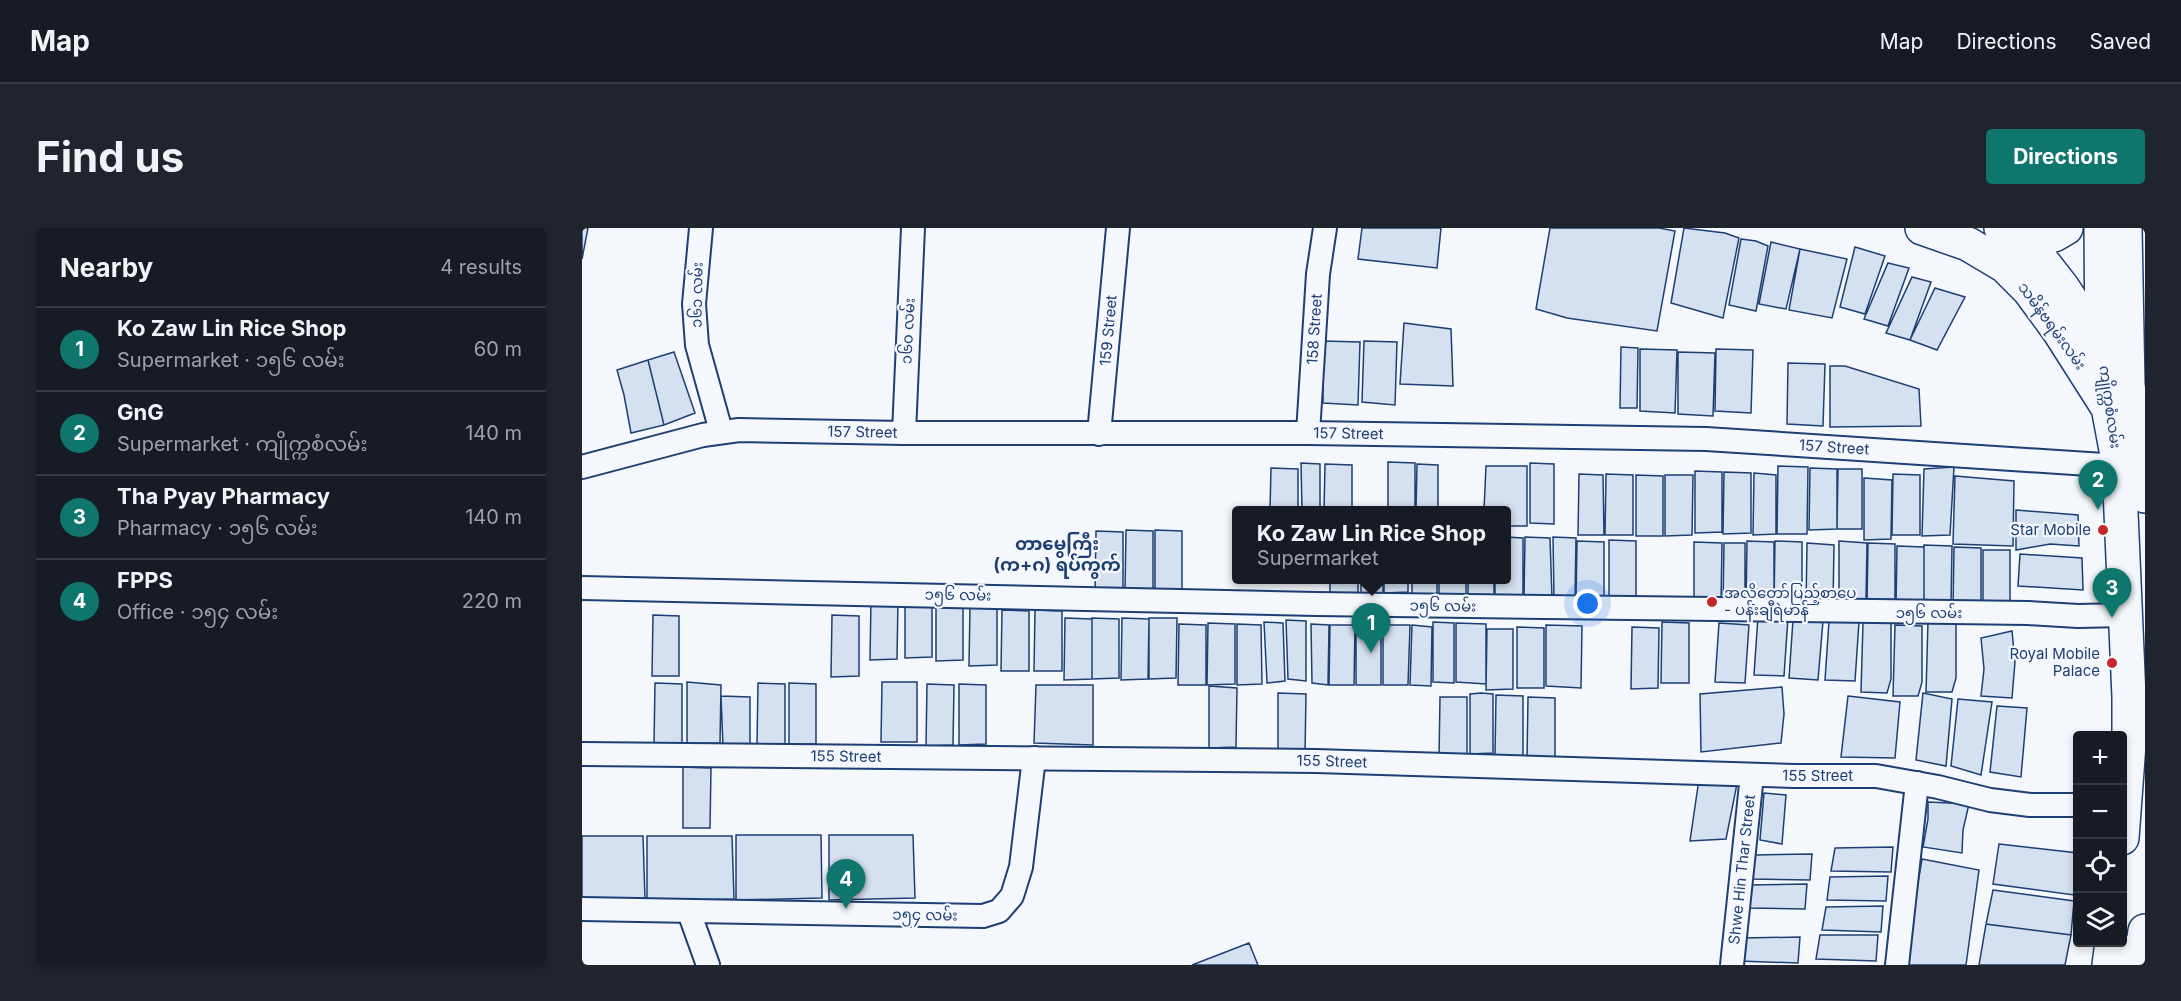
<!DOCTYPE html>
<meta charset="utf-8">
<style>
body{margin:0;font-family:Inter,"Noto Sans Myanmar",sans-serif;background:#20242c;color:#f1f3f6}
.controls{position:absolute;right:18px;bottom:18px;display:grid;overflow:hidden;border-radius:6px;box-shadow:0 3px 9px #0003}
.controls button{width:54px;height:54px;display:grid;place-items:center;padding:0;border:0;border-bottom:2px solid #363941;background:#171b24;color:#f1f3f6;font:30px sans-serif}
.you{position:absolute;left:1006px;top:376px;width:21px;height:21px;margin:-15px;border:4px solid #fff;border-radius:50%;background:#1a73e8;box-shadow:0 0 0 9px #1a73e833}
.badge{display:grid;place-items:center;width:39px;height:39px;border-radius:50%;background:#0f766e;color:#fff;font-size:20px;font-weight:700}
.pin{position:absolute;translate:-50% -50px;filter:drop-shadow(0 2px 3px #0008)}
.pin::after{content:'';position:absolute;top:32px;width:21px;height:18px;background:inherit;clip-path:polygon(0 0,100% 0,50% 100%)}
.popup{position:absolute;left:650px;top:278px;width:279px;height:78px;box-sizing:border-box;display:grid;place-content:center;border-radius:6px;background:#171b24;filter:drop-shadow(0 2px 4px #0005);font-size:20px;white-space:nowrap;color:#9ea1a6}
.popup b{font-size:22px;color:#f1f3f6}
.popup::after{content:'';position:absolute;left:50%;top:100%;margin-left:-12px;border:12px solid transparent;border-top-color:#171b24}
.list{margin:0;padding:0;list-style:none}
h2{display:flex;justify-content:space-between;align-items:center;height:78px;margin:0;padding:0 24px;font-size:26px}
h2 small{font-size:20px;font-weight:400;color:#9ea1a6}
.list li{display:grid;grid-template-columns:39px 1fr auto;gap:18px;align-items:center;box-sizing:border-box;height:84px;padding:0 24px;border-top:2px solid #363941}
.list b{display:block;font-size:22px;white-space:nowrap}
.list p{margin:0;font-size:20px;white-space:nowrap;color:#9ea1a6}
.list em{font-size:20px;font-style:normal;color:#9ea1a6}
.icon{flex:none;width:33px;height:33px;fill:none;stroke:currentColor;stroke-width:2;stroke-linecap:round;stroke-linejoin:round}
.map{position:relative;flex:none;width:1563px;height:737px;overflow:hidden;border-radius:6px}
header{display:flex;align-items:center;gap:36px;box-sizing:border-box;height:84px;padding:0 30px;background:#171b24;border-bottom:2px solid #363941}
header strong{font-size:28px}
nav{display:flex;gap:33px;margin-inline-start:auto;font-size:21px}
.intro{display:flex;align-items:center;justify-content:space-between;box-sizing:border-box;height:144px;padding:0 36px}
h1{margin:0;font-size:42px}
.button{padding:15px 27px;border-radius:6px;background:#0f766e;color:#fff;font-size:21px;font-weight:700}
main{display:flex;gap:36px;padding:0 36px}
aside{flex:1;background:#171b24;border-radius:6px;box-shadow:0 3px 9px #0003}
.map>svg:first-child{display:block}
.building{fill:#d5e0f0;stroke:#1d3f73;stroke-width:1.5}
.lines{fill:none;stroke-linecap:round;stroke-linejoin:round}
.street-casing{stroke:#1d3f73;stroke-width:26}
.primary-casing{stroke:#1d3f73;stroke-width:36}
.street{stroke:#f4f7fb;stroke-width:22}
.primary{stroke:#f4f7fb;stroke-width:33}
.poi-dot{fill:#c62828;stroke:#f4f7fb;stroke-width:2}
.labels{text-anchor:middle;stroke-width:4.5;stroke-linejoin:round;paint-order:stroke}
.street-label{font-size:15px;fill:#1d3f73;stroke:#f4f7fb}
.poi-label{font-size:15px;fill:#1d3f73;stroke:#f4f7fb;text-anchor:end}
.quarter-label{font-size:18px;font-weight:bold;fill:#1d3f73;stroke:#f4f7fb}
</style>
<header>
<strong>Map</strong>
<nav><a>Map</a><a>Directions</a><a>Saved</a></nav>
</header>
<div class="intro"><h1>Find us</h1><a class="button">Directions</a></div>
<main>
<aside>
<h2>Nearby<small>4 results</small></h2>
<ul class="list">
<li><span class="badge">1</span><div><b>Ko Zaw Lin Rice Shop</b><p>Supermarket · ၁၅၆ လမ်း</p></div><em>60 m</em></li>
<li><span class="badge">2</span><div><b>GnG</b><p>Supermarket · ကျိုက္ကစံလမ်း</p></div><em>140 m</em></li>
<li><span class="badge">3</span><div><b>Tha Pyay Pharmacy</b><p>Pharmacy · ၁၅၆ လမ်း</p></div><em>140 m</em></li>
<li><span class="badge">4</span><div><b>FPPS</b><p>Office · ၁၅၄ လမ်း</p></div><em>220 m</em></li>
</ul>
</aside>
<div class="map">
<svg width="1563" height="737" viewBox="0 0 1563 737">
<rect width="100%" height="100%" fill="#f4f7fb"/>
<path class="building" d="M0,0H6L0,31Z
M780,0H859L855,40L776,31Z
M968,0H1077L1093,3L1075,103L985,90L954,81Z
M1102,0L1143,5L1157,10L1141,90L1089,75Z
M1159,11L1174,13L1186,18L1174,83L1147,77Z
M1189,14L1218,21L1204,81L1177,76Z
M1273,19L1303,28L1283,86L1258,79Z
M1218,21L1265,31L1250,90L1207,82Z
M1306,35L1327,40L1306,98L1282,91Z
M1330,49L1349,54L1328,112L1304,105Z
M1353,60L1383,69L1355,122L1328,112Z
M822,95L869,101L871,158L818,156Z
M741,113L778,114L776,177L741,175Z
M782,113L815,114L813,177L780,174Z
M1039,119L1056,120L1055,180H1038Z
M1058,121L1095,122L1093,185L1058,183Z
M1134,121L1171,122L1169,185L1133,183Z
M92,124L113,185L82,197L66,132Z
M1096,124L1133,125L1131,188L1096,186Z
M66,132L82,197L49,205L42,167L35,142Z
M1206,135L1243,136L1241,198L1205,196Z
M1248,138H1263L1337,161L1339,198L1248,199Z
M806,234L833,235V282H806Z
M719,235L738,236V282H720Z
M948,235L972,236V296L948,295Z
M743,236L770,237V282H742Z
M835,236L856,237V282H834Z
M904,238H945V298H924V282H902Z
M1196,238L1226,239L1225,306H1195Z
M1372,239L1368,307L1340,308L1342,241Z
M689,240L716,241V282H688Z
M1228,240L1255,241V301L1227,302Z
M1256,241H1280V301H1255Z
M1113,243L1140,244V304L1113,305Z
M1142,244L1169,245V305L1141,306Z
M1172,245L1194,247V306L1171,307Z
M997,246L1021,247L1022,307H996Z
M1024,246L1051,247V307H1023Z
M1311,246L1338,247V307H1310Z
M1054,247L1081,248V308H1054Z
M1083,247H1111L1110,307L1083,308Z
M1373,248L1432,253L1431,318L1371,316Z
M1282,250L1310,252L1309,311L1282,312Z
M1434,282L1496,287L1497,318L1468,316L1434,322Z
M544,302L571,303V363L543,364Z
M573,302L600,303V363L573,364Z
M514,303L541,304V364L513,365Z
M924,309L941,310V370L913,371V352H924Z
M943,309L968,310L970,370L942,371Z
M971,309L994,310L993,370L972,369Z
M1027,312L1054,313V372L1027,373Z
M995,313L1022,314V374L994,375Z
M1165,313L1192,314V374L1164,375Z
M1193,313L1220,314V374L1192,375Z
M1257,313L1285,315L1284,374L1257,375Z
M1112,314L1140,315L1139,375L1112,376Z
M1142,315H1163V376H1141Z
M1225,315L1252,317L1251,376L1224,377Z
M1286,315L1313,316V376H1285Z
M1342,317L1370,318L1369,378H1342Z
M1315,318L1342,319V378L1314,379Z
M1372,319L1399,320V380H1371Z
M1401,322H1428V382L1401,383Z
M1438,326L1500,330L1501,362L1436,358Z
M748,352H776V369L748,370Z
M779,352H801V365H779Z
M802,352H826V364L802,365Z
M830,352H855V367L830,366Z
M857,352H884V367L857,368Z
M886,352H912V368H886Z
M323,369L350,370V429L323,430Z
M289,371H316L315,431L288,432Z
M354,371L381,373V432L354,433Z
M388,377L415,378V437L387,438Z
M420,382L447,383V443H419Z
M453,382L480,383V443H452Z
M71,387L97,388V448H70Z
M250,387L277,388V448L249,449Z
M1176,388L1206,390L1202,448L1172,447Z
M483,390L510,391V451L482,452Z
M510,390L537,391V450L510,451Z
M540,390L567,391L566,451L539,452Z
M567,390H595L594,450L567,451Z
M704,392L724,393V453L706,451Z
M1211,392L1241,393L1236,452L1207,450Z
M1247,393L1277,394L1273,453L1243,452Z
M1346,393L1374,394V450L1370,464H1344Z
M682,394L701,395L703,453L685,455Z
M851,394L872,395V455L851,454Z
M1080,394L1107,395V455H1079Z
M1281,394H1309V451L1305,465L1279,464Z
M626,395L653,396V456L625,457Z
M874,395L904,396V456L874,454Z
M1137,395L1167,397L1163,455L1133,454Z
M597,396L624,397V457H596Z
M655,396L679,397L680,456L655,457Z
M729,396L747,397L746,457L730,455Z
M774,396L799,397V457H774Z
M748,397H773L772,457H747Z
M801,397H828L826,457H801Z
M830,397L850,399L849,458L828,457Z
M964,397L1000,398L999,460L964,458Z
M1313,397L1340,398V454L1336,468H1311Z
M935,399L962,400V460H935Z
M1050,399L1077,400L1076,460L1049,461Z
M905,401H931V461L904,462Z
M1430,403L1433,434L1430,470L1399,468L1402,441L1399,410Z
M105,454L139,457L138,515L105,516Z
M300,454H335V514H299Z
M73,455L100,456V516H72Z
M176,455L203,456V516H175Z
M207,455L234,456V516H207Z
M345,456L372,457L371,517L344,518Z
M377,456L404,457V516L377,517Z
M454,457H511V517L452,515Z
M627,458L655,460L654,519L627,520Z
M1200,459L1202,486L1199,515L1119,524L1118,466Z
M696,465L724,466L723,526L696,527Z
M899,465L911,466V525L888,526V466Z
M1341,465L1370,471L1364,538L1334,532Z
M914,467L941,468V528H913Z
M139,468L168,469V517L141,518Z
M1266,468L1318,474L1313,530L1259,529Z
M858,469H885V529L857,530Z
M946,469L973,470V530H945Z
M1376,471L1410,474L1399,547L1369,538Z
M1415,478L1445,480L1439,549L1408,544Z
M101,539L129,540L128,600H101Z
M1117,551L1155,556L1144,611L1108,613Z
M1182,565L1204,567L1200,616L1178,612Z
M1346,574L1387,576L1381,602L1380,625L1341,619L1346,591Z
M154,607H239L240,670L154,672Z
M247,607H331L333,670L247,672Z
M0,608H61L63,671L0,672Z
M65,608H150L152,671L65,673Z
M1417,616L1496,625L1492,667L1411,656Z
M1311,619L1309,644L1249,643L1253,620Z
M1230,626L1228,652L1169,651L1173,627Z
M1340,631L1397,642L1384,737H1322Z
M1306,648L1304,673L1245,672L1248,649Z
M1225,656L1223,681L1164,680L1167,657Z
M1411,662L1492,673L1489,707L1404,696Z
M1301,678L1299,704L1240,702L1244,679Z
M1404,696L1489,707L1483,737H1397Z
M1238,707H1296L1294,733L1234,731Z
M1218,709L1216,735L1157,733L1160,710Z
M667,715L676,737H610Z"/>
<g class="lines">
<defs>
<g id="street">
<path d="M119,0L112,76L115,117L139,203"/>
<path d="M322,205L331,0"/>
<path id="s1" d="M726,205L736,46L743,0"/>
<path id="s2" d="M517,206L536,0"/>
<path id="s3" d="M0,239L121,207L157,202L322,205H726L1124,211L1537,238"/>
<path d="M0,360L734,376L1446,385L1496,388L1543,387"/>
<path id="s4" d="M0,526L734,533L1213,548H1294L1356,559L1408,572L1448,577H1496"/>
<path d="M0,681L401,688L417,683L430,668L439,639L452,530"/>
<path d="M107,684L126,737"/>
<path id="s5" d="M1150,737L1170,547"/>
<path d="M1315,737L1335,555"/>
</g>
<path id="primary" d="M1340,0L1386,16L1423,38L1447,62L1477,103L1563,238
M1419,0L1443,12L1460,33L1481,60L1522,123
M1519,0L1520,121L1526,179L1537,238L1547,469V516L1540,610
M1543,0L1546,157L1563,268
M1443,12L1472,7L1484,0
M1527,737L1530,714
M1558,737L1563,703"/>
</defs>
<use href="#street" class="street-casing"/>
<use href="#primary" class="primary-casing"/>
<use href="#street" class="street"/>
<use href="#primary" class="primary"/>
</g>
<g class="poi-dot">
<circle cx="1521" cy="302" r="6"/>
<circle cx="1130" cy="374" r="6"/>
<circle cx="1530" cy="435" r="6"/>
</g>
<g class="labels">
<g class="street-label">
<text transform="translate(115 67) rotate(-89)" y="5">၁၆၁ လမ်း</text>
<text transform="translate(1470 98) rotate(54)" y="5">သမိန်ဗရမ်းလမ်း</text>
<text dy="5" stroke="none"><textPath href="#s1" startOffset="104">158 Street</textPath></text>
<text transform="translate(326 103) rotate(-87)" y="5">၁၆၀ လမ်း</text>
<text dy="5" stroke="none"><textPath href="#s2" startOffset="104">159 Street</textPath></text>
<text transform="translate(1528 179) rotate(82)" y="5">ကျိုက္ကစံလမ်း</text>
<text dy="5" stroke="none"><textPath href="#s3" startOffset="285">157 Street</textPath></text>
<text dy="5" stroke="none"><textPath href="#s3" startOffset="771">157 Street</textPath></text>
<text dy="5" stroke="none"><textPath href="#s3" startOffset="1257">157 Street</textPath></text>
<text transform="translate(376 367) rotate(1)" y="5">၁၅၆ လမ်း</text>
<text transform="translate(861 378) rotate(1)" y="5">၁၅၆ လမ်း</text>
<text x="1347" y="390">၁၅၆ လမ်း</text>
<text dy="5" stroke="none"><textPath href="#s4" startOffset="264">155 Street</textPath></text>
<text dy="5" stroke="none"><textPath href="#s4" startOffset="750">155 Street</textPath></text>
<text dy="5" stroke="none"><textPath href="#s4" startOffset="1236">155 Street</textPath></text>
<text dy="5" stroke="none"><textPath href="#s5" startOffset="96">Shwe Hin Thar Street</textPath></text>
<text transform="translate(343 687) rotate(1)" y="5">၁၅၄ လမ်း</text>
</g>
<g class="poi-label">
<text x="1509" y="307">Star Mobile</text>
<text x="1142" y="370" text-anchor="start">အလိုတော်ပြည့်စာပေ<tspan x="1142" dy="17">- ပန်းချီရဲမာန်</tspan></text>
<text x="1518" y="431">Royal Mobile<tspan x="1518" dy="17">Palace</tspan></text>
</g>
<g class="quarter-label">
<text x="475" y="322">တာမွေကြီး<tspan x="475" dy="21">(က+ဂ) ရပ်ကွက်</tspan></text>
</g>
</g>
</svg>
<div class="controls">
<button>+</button>
<button>−</button>
<button><svg class="icon" aria-label="locate" viewBox="0 0 24 24"><circle cx="12" cy="12" r="6"/><path d="M12 2v4M12 18v4M2 12h4M18 12h4"/></svg></button>
<button><svg class="icon" aria-label="layers" viewBox="0 0 24 24"><path d="M12 4l9 5-9 5-9-5zM3 14l9 5 9-5"/></svg></button>
</div>
<div class="you"></div>
<div class="pin badge" style="left:789px;top:425px">1</div>
<div class="popup"><b>Ko Zaw Lin Rice Shop</b>Supermarket</div>
<div class="pin badge" style="left:1516px;top:282px">2</div>
<div class="pin badge" style="left:1530px;top:390px">3</div>
<div class="pin badge" style="left:264px;top:681px">4</div>
</div>
</main>
